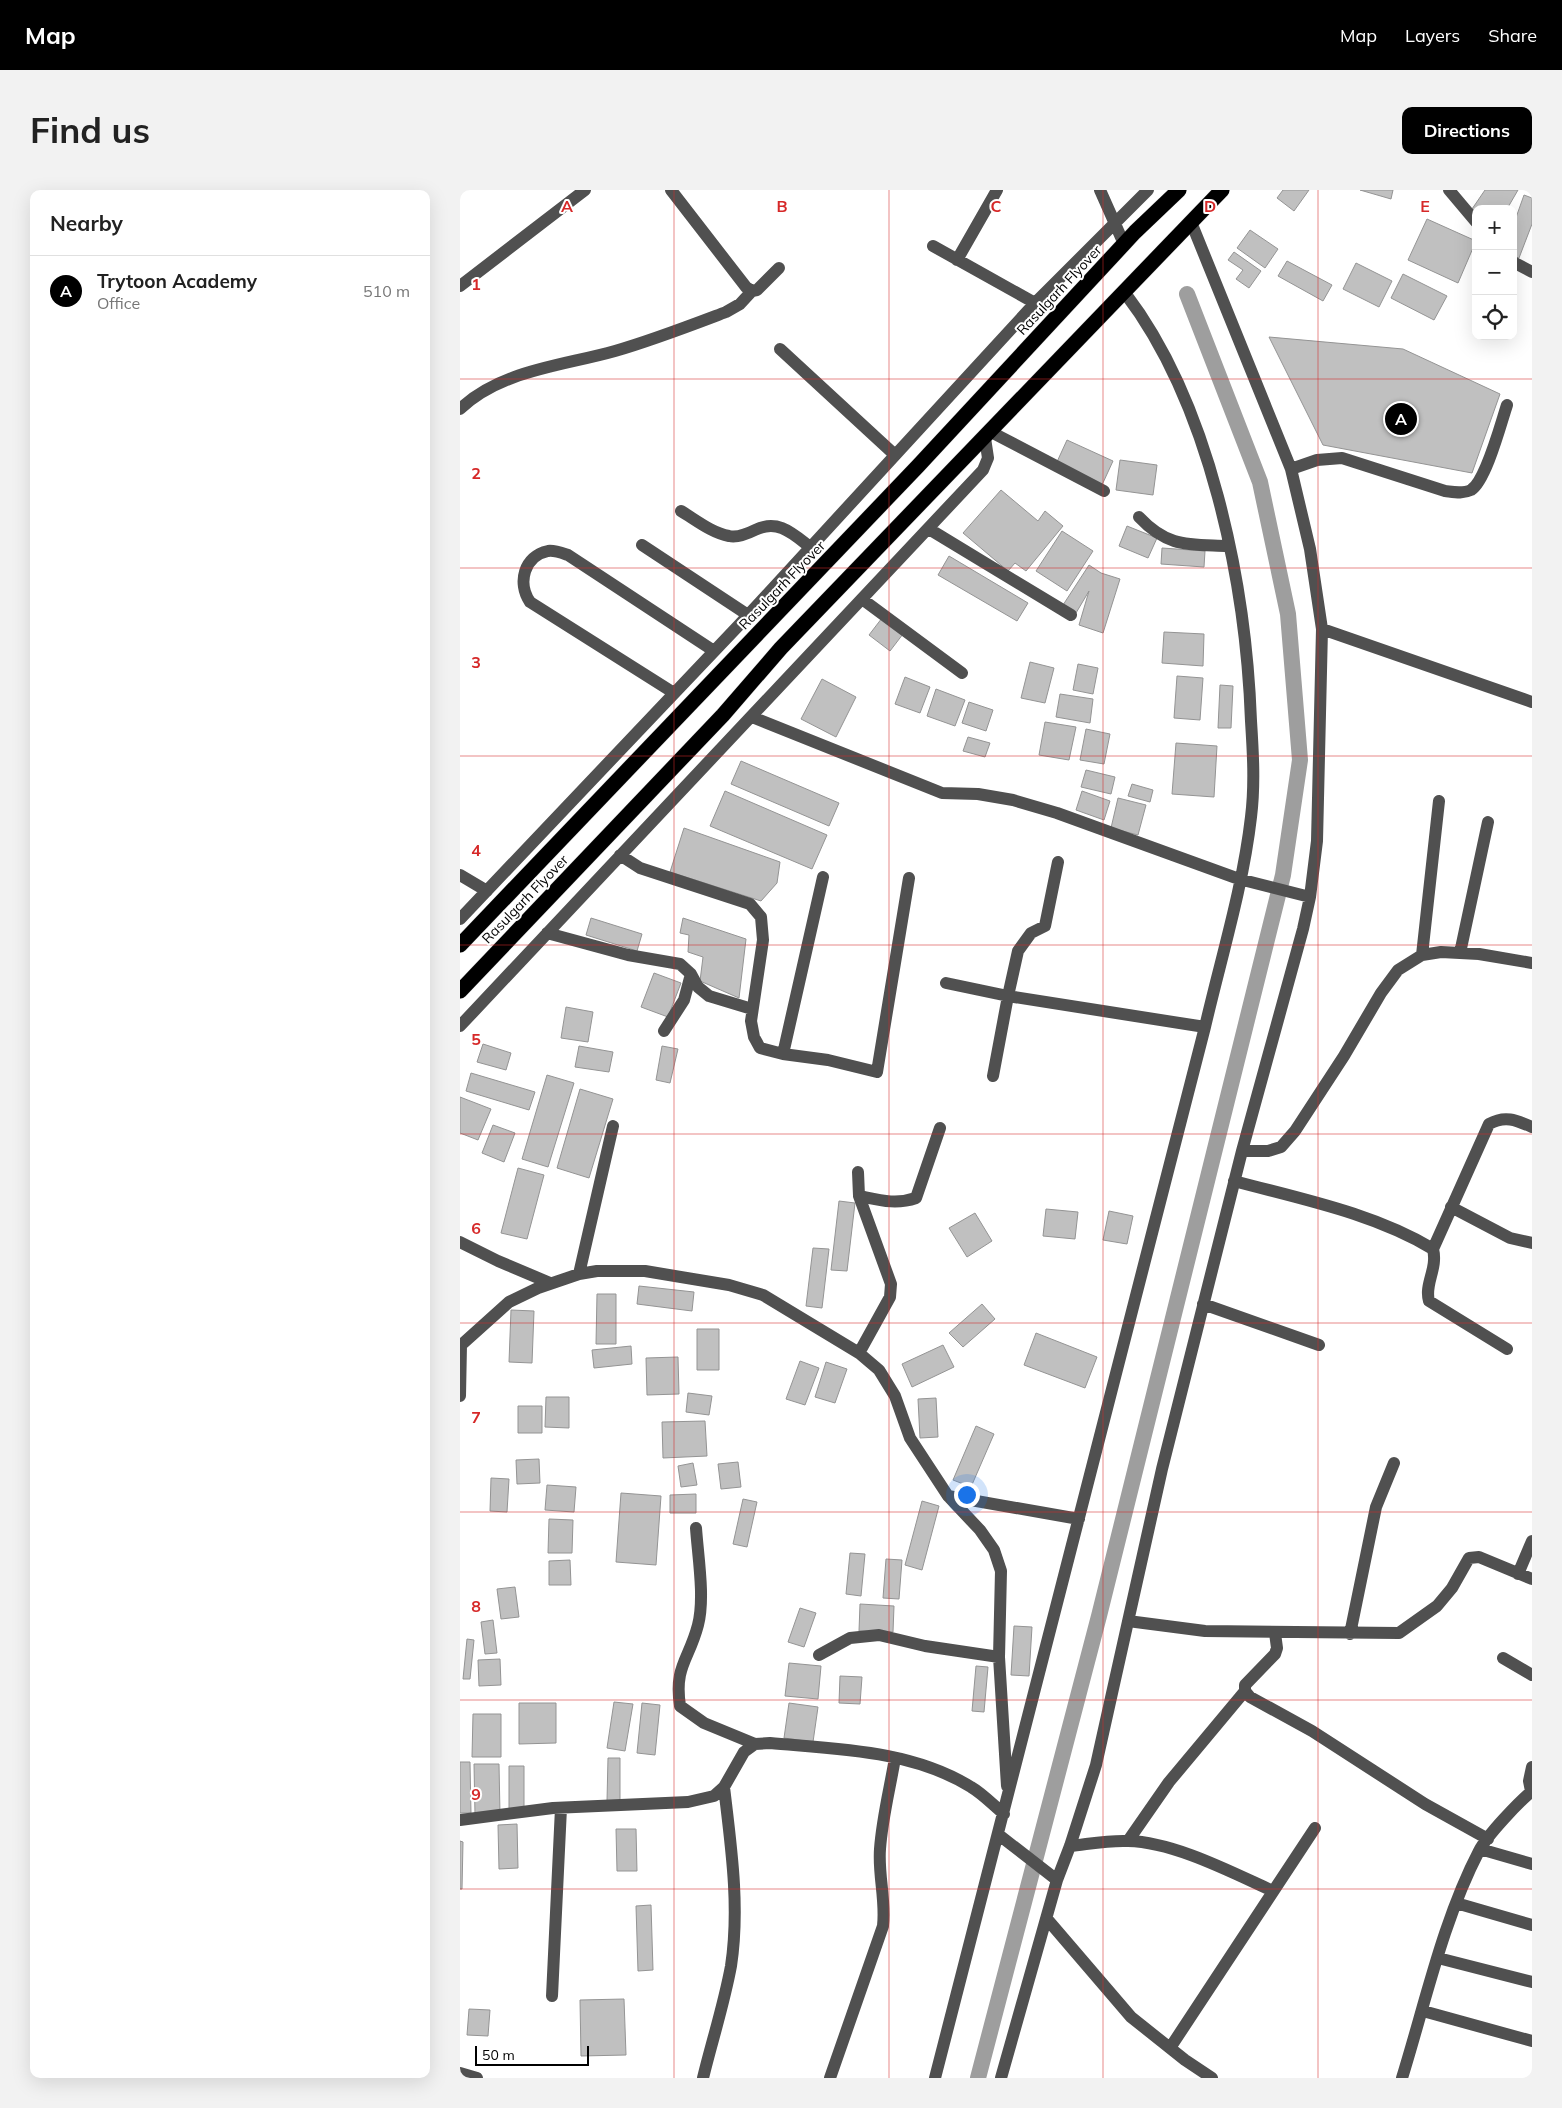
<!DOCTYPE html>
<meta charset="utf-8">
<style>
body{margin:0;font-family:Mulish,sans-serif;background:#f2f2f2;color:#222}
.controls{position:absolute;right:15px;top:15px;display:grid;overflow:hidden;border-radius:10px;box-shadow:0 5px 20px #0002}
.controls button{width:45px;height:45px;display:grid;place-items:center;padding:0;border:0;border-bottom:1px solid #e0e0e0;background:#fff;color:#222;font:25px sans-serif}
.scale{position:absolute;left:15px;bottom:12px;width:114px;box-sizing:border-box;padding-left:5px;border:2px solid #000;border-top:0;font-size:14px;line-height:18px;white-space:nowrap;color:#000;-webkit-text-stroke:4px #fff;paint-order:stroke}
.you{position:absolute;left:506px;top:1304px;width:18px;height:18px;margin:-12px;border:4px solid #fff;border-radius:50%;background:#1a73e8;box-shadow:0 0 0 8px #1a73e833}
.badge{display:grid;place-items:center;width:32px;height:32px;border-radius:50%;background:#000;color:#fff;font-size:16px;font-weight:700}
.pin{position:absolute;translate:-50% -50%;border:2px solid #fff;box-shadow:0 1px 5px #0006}
.list{margin:0;padding:0;list-style:none}
h2{display:flex;justify-content:space-between;align-items:center;height:65px;margin:0;padding:0 20px;font-size:21px}
h2 small{font-size:16px;font-weight:400;color:#767676}
.list li{display:grid;grid-template-columns:32px 1fr auto;gap:15px;align-items:center;box-sizing:border-box;height:70px;padding:0 20px;border-top:1px solid #e0e0e0}
.list b{display:block;font-size:19px;white-space:nowrap}
.list p{margin:0;font-size:16px;white-space:nowrap;color:#767676}
.list em{font-size:16px;font-style:normal;color:#767676}
.icon{flex:none;width:28px;height:28px;fill:none;stroke:currentColor;stroke-width:2;stroke-linecap:round;stroke-linejoin:round}
.map{position:relative;flex:none;width:1072px;height:1888px;overflow:hidden;border-radius:10px}
header{display:flex;align-items:center;gap:30px;box-sizing:border-box;height:70px;padding:0 25px;background:#000;color:#fff}
header strong{font-size:24px}
nav{display:flex;gap:28px;margin-inline-start:auto;font-size:18px}
.intro{display:flex;align-items:center;justify-content:space-between;box-sizing:border-box;height:120px;padding:0 30px}
h1{margin:0;font-size:35px}
.button{padding:12px 22px;border-radius:10px;background:#000;color:#fff;font-size:18px;font-weight:700}
main{display:flex;gap:30px;padding:0 30px}
aside{flex:1;background:#fff;border-radius:10px;box-shadow:0 5px 20px #0002}
.map>svg:first-child{display:block}
.lines{fill:none;stroke-linecap:round;stroke-linejoin:round}
.canal{stroke:#9e9e9e;stroke-width:16}
.building{fill:#c0c0c0;stroke:#949494}
.highway-casing{stroke:#dbdbdb;stroke-width:16}
.minor{stroke:#505050;stroke-width:12}
.highway{stroke:#000;stroke-width:15}
.grid{fill:none;stroke:#d62828;stroke-width:1;stroke-opacity:0.55}
.labels{text-anchor:middle;stroke-width:4;stroke-linejoin:round;paint-order:stroke}
.street-label{font-size:14px;fill:#000;stroke:#fff}
.grid-label{font-size:16px;text-anchor:middle;font-weight:bold;fill:#d62828;stroke:#fff;stroke-width:4;stroke-linejoin:round;paint-order:stroke}
</style>
<header>
<strong>Map</strong>
<nav><a>Map</a><a>Layers</a><a>Share</a></nav>
</header>
<div class="intro"><h1>Find us</h1><a class="button">Directions</a></div>
<main>
<aside>
<h2>Nearby<small></small></h2>
<ul class="list">
<li><span class="badge">A</span><div><b>Trytoon Academy</b><p>Office</p></div><em>510 m</em></li>
</ul>
</aside>
<div class="map">
<svg width="1072" height="1888" viewBox="0 0 1072 1888">
<rect width="100%" height="100%" fill="#fff"/>
<g class="lines">
<path class="canal" d="M518,1888L639,1426L823,685L840,570L828,424L800,292L727,104"/>
</g>
<path class="building" d="M823,0H849L834,21L817,8Z
M900,0H933L931,9Z
M1025,0H1058L1047,19H1016V22L1012,19Z
M1064,5L1072,8V34L1059,68L1053,66V36Z
M967,29L1016,51L998,93L948,70Z
M790,40L818,59L805,78L777,58Z
M774,62L801,81L789,98L776,89L783,80L768,70Z
M827,71L872,95L863,111L818,86Z
M896,73L932,91L919,117L883,99Z
M943,84L987,106L974,130L931,108Z
M809,147L943,159L1040,204L1012,283L863,255Z
M607,250L653,271L642,295L596,274Z
M660,270L697,275L693,305L656,300Z
M541,300L578,331L585,321L603,336L566,381L555,373L548,381L503,343Z
M667,336L697,348L688,368L659,356Z
M602,341L633,361L607,401L576,381Z
M702,358L745,361L744,377L701,374Z
M489,366L568,413L557,431L478,385Z
M629,375L641,383L660,389L643,443L619,435L629,401L616,423L603,415Z
M422,428L443,444L430,461L409,445Z
M704,442L744,444L743,476L702,473Z
M570,472L594,478L585,513L561,508Z
M618,474L638,478L633,504L613,500Z
M717,486L743,488L740,530L714,528Z
M445,487L470,497L460,523L435,514Z
M362,489L396,507L376,547L341,529Z
M760,495L773,496L771,538H758Z
M476,499L505,510L495,536L467,526Z
M600,504L633,509L630,533L596,527Z
M509,512L533,520L526,541L502,533Z
M585,532L616,537L609,570L579,565Z
M626,539L650,544L644,574L620,570Z
M508,547L530,553L525,567L503,561Z
M716,553L757,556L754,607L712,604Z
M281,571L379,613L369,636L271,594Z
M626,580L655,587L651,604L621,597Z
M672,594L693,600L690,612L668,606Z
M265,601L367,645L352,679L250,636Z
M622,601L650,611L644,630L616,620Z
M658,608L686,615L678,645L651,638Z
M224,638L320,672L317,693L301,711L210,682Z
M131,728L182,744L177,761L126,745Z
M223,728L286,749L279,808L240,791L243,767L228,762L229,745L220,743Z
M194,783L221,793L208,827L181,817Z
M106,817L133,822L128,852L101,848Z
M23,854L51,863L46,880L17,872Z
M119,856L153,862L149,882L115,877Z
M202,856L218,859L210,893L196,890Z
M11,883L75,902L69,920L6,901Z
M87,885L114,893L88,977L62,969Z
M120,899L153,909L129,988L97,978Z
M0,907L31,919L18,950L0,943Z
M33,935L55,943L44,972L22,963Z
M58,978L84,985L67,1049L41,1043Z
M379,1011L395,1013L387,1081L371,1080Z
M586,1019L618,1022L615,1049L583,1046Z
M649,1021L673,1026L667,1054L643,1050Z
M515,1023L532,1051L507,1067L489,1038Z
M353,1058L369,1059L362,1118L346,1116Z
M179,1096L234,1102L232,1121L177,1114Z
M137,1104H156V1154H136Z
M522,1114L535,1129L503,1157L489,1143Z
M51,1120L74,1121L72,1173L49,1172Z
M237,1139H259V1180H237Z
M576,1143L637,1167L625,1198L564,1175Z
M483,1155L494,1177L452,1197L442,1174Z
M171,1156L172,1174L134,1178L132,1160Z
M218,1167L219,1204L187,1205L186,1168Z
M340,1171L359,1178L345,1215L326,1209Z
M366,1172L387,1179L375,1213L355,1207Z
M228,1203L252,1206L249,1225L226,1222Z
M86,1207H109V1238L85,1237Z
M476,1208L478,1247L460,1248L458,1209Z
M58,1216H82V1243H58Z
M245,1231L247,1266L203,1268L202,1232Z
M516,1236L534,1244L511,1297L493,1290Z
M79,1269L80,1293L57,1294L56,1270Z
M278,1272L281,1297L261,1299L258,1274Z
M233,1273L237,1295L221,1297L218,1276Z
M31,1288L49,1289L47,1322L30,1321Z
M87,1295L116,1297L114,1322L85,1320Z
M161,1303L201,1306L196,1375L156,1372Z
M236,1304V1323H210V1305Z
M283,1309L297,1312L287,1357L273,1354Z
M462,1311L479,1316L462,1380L445,1375Z
M89,1329L113,1330L112,1363H88Z
M390,1363L405,1364L401,1406L386,1404Z
M426,1369L442,1370L439,1409L423,1408Z
M110,1370L111,1395H89V1371Z
M55,1397L59,1427L41,1429L37,1399Z
M400,1414L434,1416L433,1442L399,1441Z
M340,1418L356,1423L344,1457L328,1452Z
M33,1430L37,1463L25,1464L21,1432Z
M554,1436L572,1437L569,1486L551,1485Z
M7,1449L14,1450L10,1489H3Z
M40,1469L41,1495L19,1496L18,1470Z
M329,1473L361,1476L358,1509L325,1506Z
M516,1476L528,1477L524,1522L512,1521Z
M380,1486L402,1487L400,1514L379,1513Z
M154,1512L173,1514L165,1561L147,1558Z
M59,1513H96V1553L59,1554Z
M182,1513L200,1515L195,1565L177,1563Z
M329,1513L358,1517L353,1552L324,1548Z
M13,1524H41V1567H12Z
M148,1568H160V1611H147Z
M0,1572H10L11,1623H0Z
M14,1574H39L40,1624L15,1625Z
M49,1576H64V1620H49Z
M57,1634L58,1678L39,1679L38,1635Z
M156,1639H176L177,1681H157Z
M0,1651L3,1652L2,1699H0Z
M191,1715L193,1780L178,1781L176,1716Z
M164,1809L166,1865L121,1866L120,1810Z
M9,1819L30,1820L28,1846L7,1845Z"/>
<g class="lines">
<defs>
<path id="highway" d="M0,755L458,276L675,42L719,0
M0,801L263,525L321,458L762,0"/>
</defs>
<use href="#highway" class="highway-casing"/>
<path class="minor" d="M211,0L286,97L292,101L297,100L319,78
M640,0L664,54
M989,0L1016,32
M473,56L575,113
M497,70L537,0
M1053,72L1072,82
M0,96L125,0
M320,159L435,265
M0,219C41,180 102,176 155,161C193,150 229,136 266,122L280,114L292,101
M531,242L644,301
M831,279L857,270L882,268L985,301C994,302 1003,304 1011,300C1026,291 1041,233 1047,215
M221,321C236,330 252,343 269,346C278,348 287,344 295,340C318,329 332,343 350,357
M679,327C708,358 729,354 768,356
M469,339L611,425
M182,355L288,425
M402,409L502,483
M862,439L1072,512
M214,503L70,412C57,393 64,366 88,361C94,360 102,363 108,365L254,461
M292,527L482,603L518,604L553,610L597,623L779,689L850,707
M160,665L180,678L290,714L301,727L303,750L291,831L294,847L300,858L323,864L368,870L417,882L449,688
M598,672L585,736L571,743L558,761L548,806L745,837
M0,685L27,701
M0,729L280,434L575,113L688,0
M87,743L168,765L220,774L231,784L238,797L249,806L292,819
M1000,763L1028,632
M962,765L979,611
M486,793L548,806L533,886
M0,836L523,280L528,268L525,248
M204,841L224,810L231,784
M323,864L363,687
M782,961H808L821,957L835,941L884,866L921,803L938,780L962,765L981,762L1019,764L1072,773
M398,982L399,1006L431,1094L430,1107L399,1163
M774,991C841,1009 913,1023 973,1059C978,1079 964,1094 969,1111L1047,1159
M399,1006C419,1010 436,1015 456,1008L480,938
M991,1017L1050,1048L1072,1053
M0,1052L38,1071L90,1093
M973,1059L1029,934C1045,925 1056,930 1072,937
M119,1084L153,936
M743,1114L859,1155
M0,1156L49,1112L78,1098L119,1084L137,1081H185L269,1095L303,1105L399,1163L419,1180L435,1206L450,1248L488,1306L520,1340L534,1360L541,1381L539,1467L547,1596
M0,1206L1,1155
M488,1306L619,1329
M236,1338C238,1367 245,1408 238,1435C229,1470 214,1476 220,1516L244,1533L295,1554
M1058,1384L1072,1351
M668,1431L745,1441L939,1443L977,1416L992,1398L1009,1368L1019,1367L1072,1389
M815,1443L817,1458L815,1464L785,1495V1501L790,1507L852,1541L965,1614L1028,1649
M890,1444L916,1317L934,1273
M359,1465L390,1448L419,1445L465,1456L539,1467
M1043,1468L1072,1485
M1071,1601L1069,1591L1072,1577
M0,1630L93,1618L228,1612L254,1606L264,1597L284,1562L295,1554L310,1553C377,1559 452,1560 511,1597C523,1604 533,1615 544,1624
M539,1645L597,1690
M668,1651L709,1592L785,1501
M610,1656C629,1654 649,1650 668,1651C714,1652 771,1682 813,1701
M1020,1659L1072,1674
M996,1713L1072,1735
M587,1729L671,1827L725,1870L752,1888
M978,1768L1072,1792
M92,1806L101,1618
M963,1821L1072,1851
M710,1858L855,1638
M0,1883L17,1888
M243,1888C252,1851 264,1814 271,1776C280,1717 271,1656 264,1597
M370,1888L423,1736C426,1710 418,1685 420,1659C422,1629 430,1598 435,1568
M475,1888L745,837C761,768 783,697 791,627C795,595 793,562 791,531C786,393 750,214 665,103
M541,1888L597,1690L610,1656L636,1575L702,1279L782,961L843,739L850,707L857,651L862,439L850,359L831,279L731,32
M942,1888C965,1814 983,1730 1019,1661C1028,1644 1058,1613 1072,1601"/>
<use href="#highway" class="highway"/>
</g>
<path class="grid" d="M214,0V1888M429,0V1888M643,0V1888M858,0V1888M0,189H1072M0,378H1072M0,566H1072M0,755H1072M0,944H1072M0,1133H1072M0,1322H1072M0,1510H1072M0,1699H1072"/>
<g class="labels">
<g class="street-label">
<text transform="translate(599 100) rotate(-47)" y="5">Rasulgarh Flyover</text>
<text transform="translate(322 395) rotate(-46)" y="5">Rasulgarh Flyover</text>
<text transform="translate(65 709) rotate(-46)" y="5">Rasulgarh Flyover</text>
</g>
</g>
<g class="grid-label">
<text x="107" y="22">A</text>
<text x="322" y="22">B</text>
<text x="536" y="22">C</text>
<text x="750" y="22">D</text>
<text x="965" y="22">E</text>
<text x="16" y="100">1</text>
<text x="16" y="289">2</text>
<text x="16" y="478">3</text>
<text x="16" y="666">4</text>
<text x="16" y="855">5</text>
<text x="16" y="1044">6</text>
<text x="16" y="1233">7</text>
<text x="16" y="1422">8</text>
<text x="16" y="1610">9</text>
</g>
</svg>
<div class="controls">
<button>+</button>
<button>−</button>
<button><svg class="icon" aria-label="locate" viewBox="0 0 24 24"><circle cx="12" cy="12" r="6"/><path d="M12 2v4M12 18v4M2 12h4M18 12h4"/></svg></button>
</div>
<div class="scale">50 m</div>
<div class="you"></div>
<div class="pin badge" style="left:941px;top:229px">A</div>
</div>
</main>
